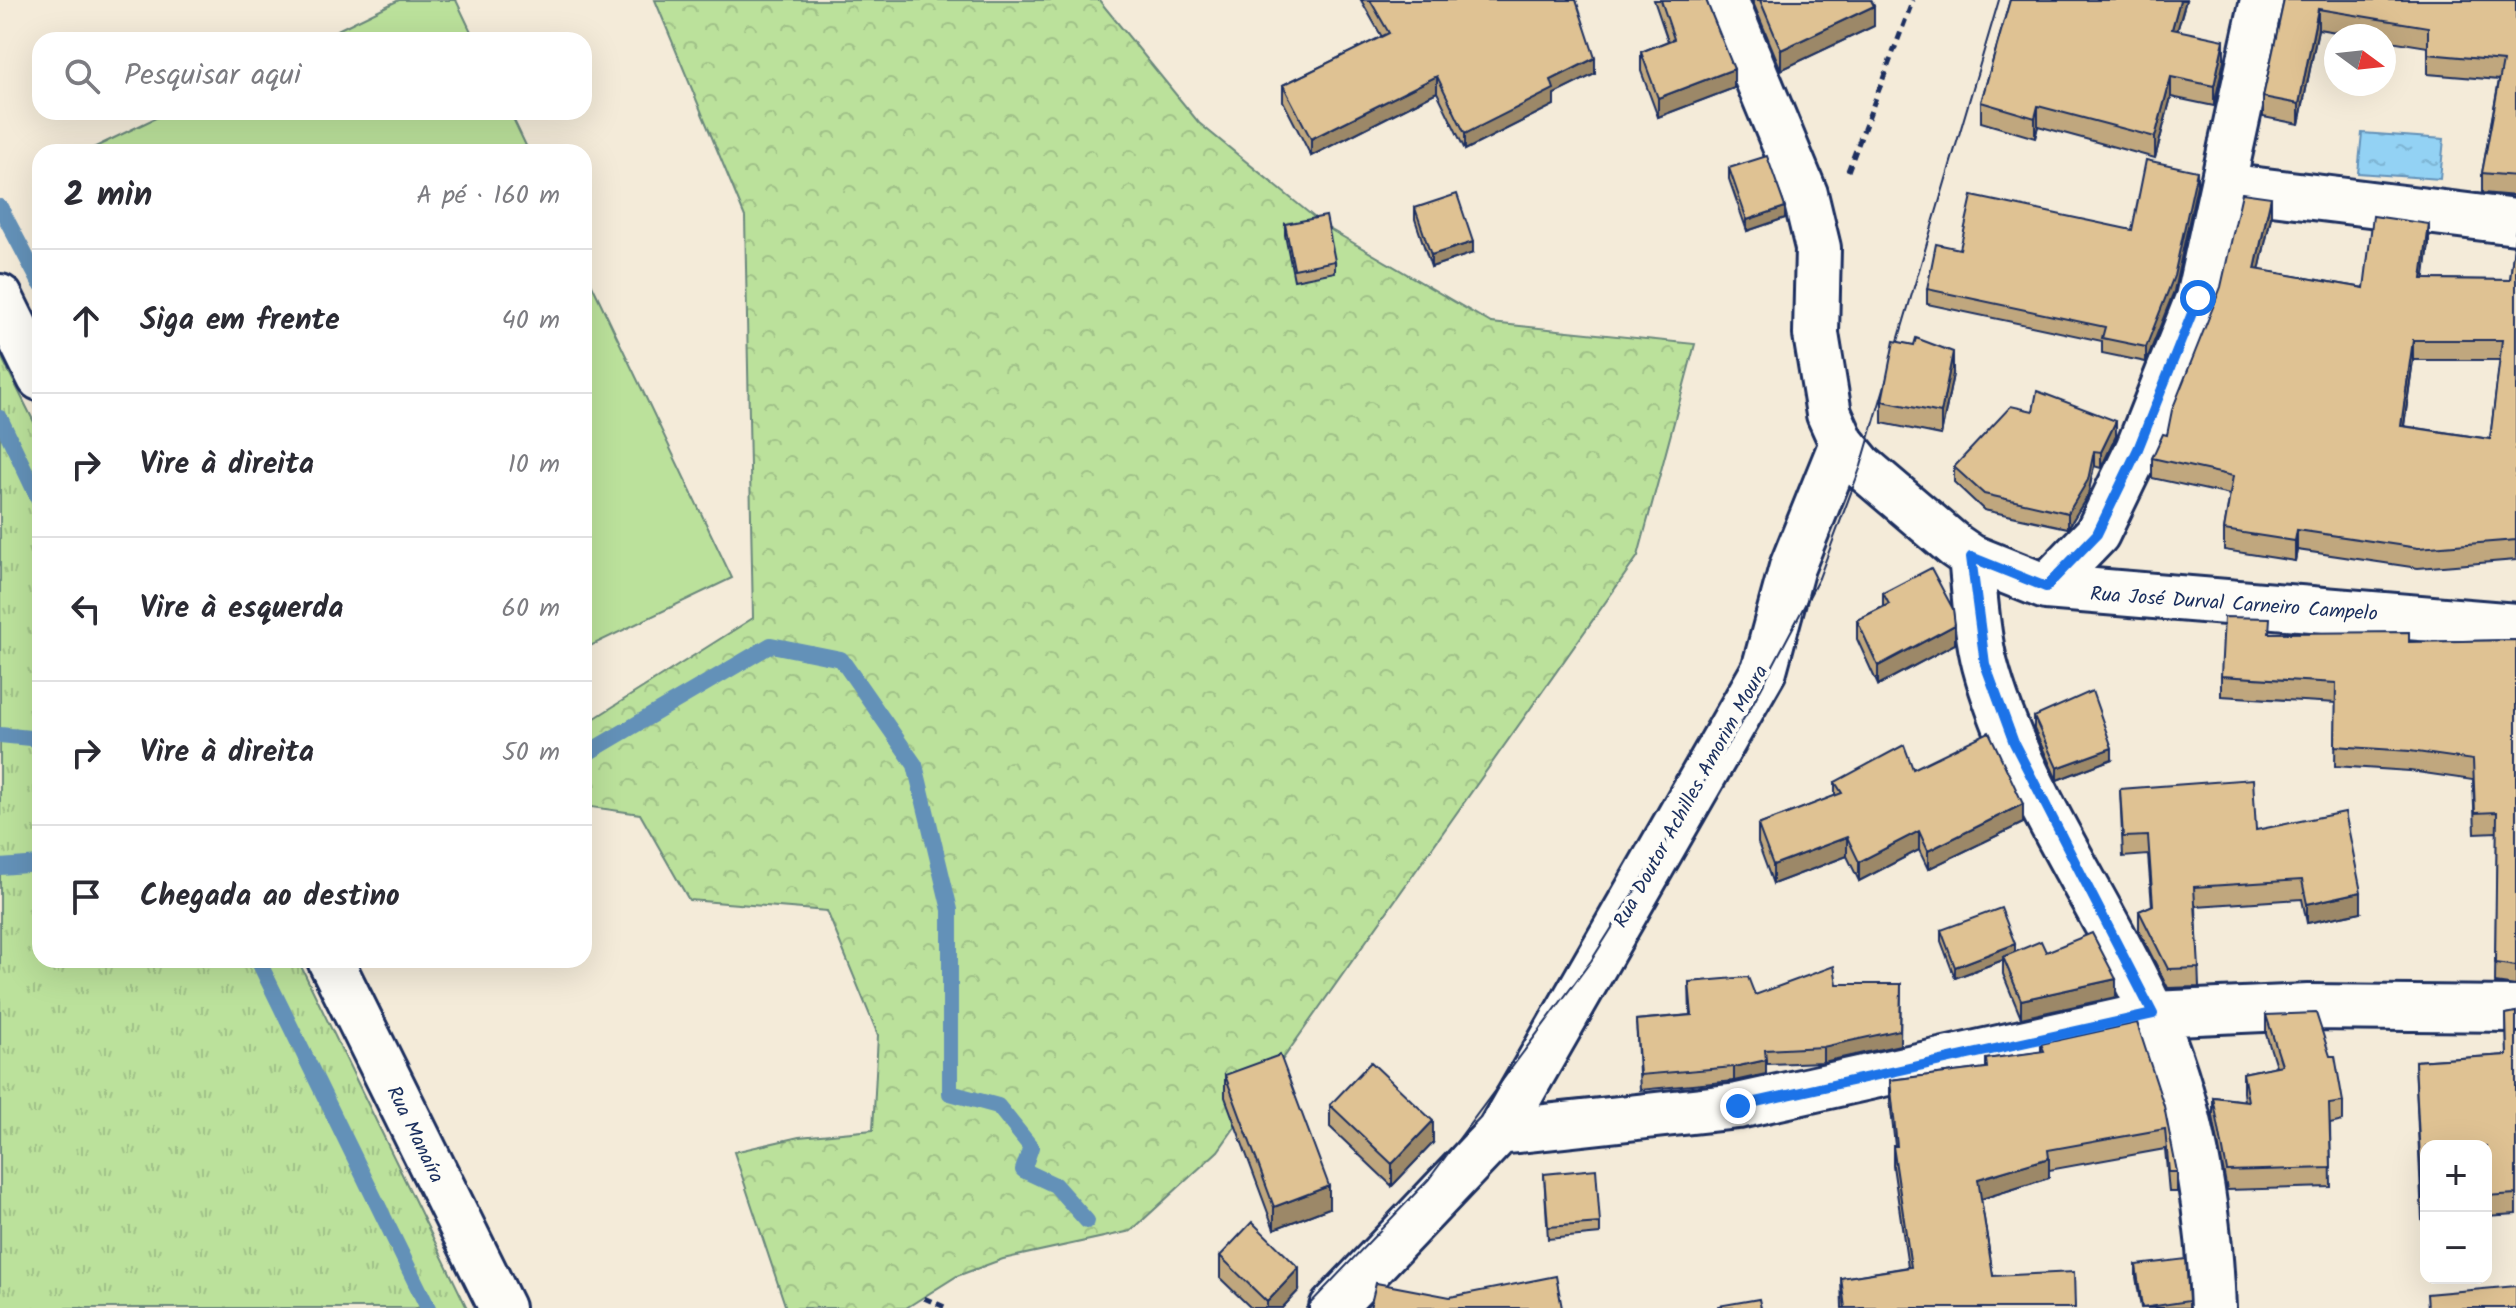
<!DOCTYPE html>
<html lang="pt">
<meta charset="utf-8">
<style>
body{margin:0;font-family:Kalam,sans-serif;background:#f2f2f3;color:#2b2b33}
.controls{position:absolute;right:24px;bottom:24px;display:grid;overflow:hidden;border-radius:16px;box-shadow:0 8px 32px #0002}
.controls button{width:72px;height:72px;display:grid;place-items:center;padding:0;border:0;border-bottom:2px solid #e1e1e2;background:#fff;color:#2b2b33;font:40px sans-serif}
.compass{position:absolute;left:2324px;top:24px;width:72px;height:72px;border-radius:50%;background:#fff;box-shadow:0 8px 32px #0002;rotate:105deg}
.stop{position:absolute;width:24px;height:24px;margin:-18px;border:6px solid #1a73e8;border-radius:50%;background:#fff}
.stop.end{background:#1a73e8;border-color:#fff;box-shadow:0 2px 8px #0008}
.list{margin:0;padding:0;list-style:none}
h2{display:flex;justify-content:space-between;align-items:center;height:104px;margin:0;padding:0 32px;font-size:34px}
h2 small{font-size:26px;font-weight:400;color:#7c7c81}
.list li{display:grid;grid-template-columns:52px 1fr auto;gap:24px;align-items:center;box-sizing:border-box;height:144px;padding:0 32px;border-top:2px solid #e1e1e2}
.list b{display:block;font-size:30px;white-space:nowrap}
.list em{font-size:26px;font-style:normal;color:#7c7c81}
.icon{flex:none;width:44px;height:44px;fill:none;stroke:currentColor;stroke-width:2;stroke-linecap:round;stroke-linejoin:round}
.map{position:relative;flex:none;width:2516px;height:1308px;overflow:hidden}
.search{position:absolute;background:#fff;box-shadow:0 8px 32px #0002;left:32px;top:32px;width:560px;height:88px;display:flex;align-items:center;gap:20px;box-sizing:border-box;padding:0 28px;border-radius:24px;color:#7c7c81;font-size:30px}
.panel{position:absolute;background:#fff;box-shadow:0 8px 32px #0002;left:32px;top:144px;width:560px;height:824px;border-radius:24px}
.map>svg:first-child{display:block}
.grass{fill:url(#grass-tufts);stroke:#6b887c;stroke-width:2}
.forest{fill:url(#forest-crowns);stroke:#6b887c;stroke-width:2}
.pitch{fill:#bbe19b;stroke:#6b887c;stroke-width:2}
.water{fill:url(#water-ripples);stroke:#6391b8;stroke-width:2}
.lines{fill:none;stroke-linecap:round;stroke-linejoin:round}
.stream{stroke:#6391b8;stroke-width:16}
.street-casing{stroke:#1b2f5e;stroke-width:50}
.path{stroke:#1b2f5e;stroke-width:5;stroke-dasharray:8 6;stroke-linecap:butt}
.street{stroke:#fdfcf7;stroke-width:44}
.tram{stroke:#1b2f5e;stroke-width:2}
.wall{fill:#c0a77e;stroke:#1b2f5e;stroke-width:2;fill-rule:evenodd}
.shaded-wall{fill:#9c8867;stroke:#1b2f5e;stroke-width:2}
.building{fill:#dfc293;stroke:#1b2f5e;stroke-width:2;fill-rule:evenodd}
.route{stroke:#1a73e8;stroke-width:10}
.labels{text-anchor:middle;stroke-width:8;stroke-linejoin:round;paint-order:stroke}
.street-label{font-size:20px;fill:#1b2f5e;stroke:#fdfcf7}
</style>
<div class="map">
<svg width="2516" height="1308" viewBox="0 0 2516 1308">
<defs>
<pattern id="grass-tufts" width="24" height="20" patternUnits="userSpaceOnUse" patternTransform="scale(2)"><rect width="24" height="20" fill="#bbe19b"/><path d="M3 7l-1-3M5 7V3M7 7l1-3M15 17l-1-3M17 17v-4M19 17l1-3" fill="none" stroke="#a0c188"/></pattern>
<pattern id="forest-crowns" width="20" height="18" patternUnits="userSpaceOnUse" patternTransform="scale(2)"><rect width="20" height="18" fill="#bbe19b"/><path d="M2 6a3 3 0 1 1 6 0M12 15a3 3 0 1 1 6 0" fill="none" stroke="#a0c188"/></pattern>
<pattern id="water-ripples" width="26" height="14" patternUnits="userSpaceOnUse" patternTransform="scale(2)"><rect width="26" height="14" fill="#93d2f4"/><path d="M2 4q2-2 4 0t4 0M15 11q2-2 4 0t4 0" fill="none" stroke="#7eb5d4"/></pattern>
</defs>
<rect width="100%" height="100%" fill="#f4ebd9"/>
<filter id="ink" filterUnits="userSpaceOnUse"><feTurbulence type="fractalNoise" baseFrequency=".0125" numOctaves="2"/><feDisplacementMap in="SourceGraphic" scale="16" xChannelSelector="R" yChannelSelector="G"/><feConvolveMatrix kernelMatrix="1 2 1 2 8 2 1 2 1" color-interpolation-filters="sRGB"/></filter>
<g filter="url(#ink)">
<path class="grass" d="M0,354L40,434V960H298L467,1308H0Z"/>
<path class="forest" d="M655,0H1099L1199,123L1326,227L1491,323L1695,344L1638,556L1218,1151L1131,1231L1003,1259L957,1276L906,1308H786L734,1152L799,1137L873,1130L878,1035L827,911L689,900L640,814L584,806V725L753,618L745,217Z"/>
<path class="pitch" d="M399,0H456L475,40H317Z
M168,112H510L529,152H85Z
M584,268L732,578L584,649Z"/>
<path class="water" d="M2362,133L2444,139L2440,179L2358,173Z"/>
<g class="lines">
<path class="stream" d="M0,207L40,283
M0,418L40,502
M0,735L40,739
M584,755L771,645L841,659L915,765L950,910V1093L998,1106L1031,1147L1023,1170L1055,1185L1087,1221
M0,867L40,864
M258,960L428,1308"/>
<defs>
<path id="street" d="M1725,0L1805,194L1818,248L1816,334L1829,414L1842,443L1861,466L1955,546L1971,557L2046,587L2516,626
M2224,186L2516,222
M0,297L40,378
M1971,557C1975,592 1976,630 1985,665C2017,785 2101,900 2152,1013C2193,1105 2209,1208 2213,1308
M2046,587L2097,534L2138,449L2198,298L2263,0
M330,960L502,1308
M1499,1132L1738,1106L2153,1014L2308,1007L2516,1009
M1332,1308L1499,1132L1764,670L1792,567L1842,443"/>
</defs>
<use href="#street" class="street-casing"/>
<path class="path" d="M1848,171L1913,0
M924,1298L947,1308"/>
<use href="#street" class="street"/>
<path class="tram" d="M1306,1308L1429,1179L1591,961L1751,707L1819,578L1861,466L1999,0"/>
</g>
<path class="wall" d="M1361,0H1576L1595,74L1554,94V105L1465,150L1437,92L1311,156L1283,101V85L1382,37Z
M1654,0H1706L1734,88L1658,117L1641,71V52L1668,41Z
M1752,0H1871L1874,26L1781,70Z
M2010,0H2186L2177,31L2224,60L2214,106L2171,97L2155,158L2038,126L2035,138L1981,122V102Z
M2284,0H2516V196L2482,193V173L2499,80L2428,74V47L2384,40V36H2360L2318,29L2299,124L2263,117V97Z
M1729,168L1785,218L1747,231L1729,179Z
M2197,185L2174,291L2146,362L2102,353V341L1927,304V289L1960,249L2132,230Z
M1415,208L1473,253L1431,267L1415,219Z
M2271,217L2259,270L2364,288L2429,244L2424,279L2510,280L2516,229V560L2418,568L2297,550L2295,561L2224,550V530L2230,495L2152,478V458L2167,435ZM2413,360H2500L2490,439L2404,426Z
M1285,224L1335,261V272L1294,280L1285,235Z
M1953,374L1941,435L1882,423V401Z
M2116,436L2101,468L2094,466L2088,495L2068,528L1984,510L1954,482V467Z
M1883,593L1955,644L1878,685L1857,639V620L1883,607Z
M2270,633L2409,642L2516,640V986L2495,983L2497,832L2475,833L2473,780L2410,771L2335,766L2336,703L2221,696V676Z
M2034,717L2112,759L2057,780L2034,729Z
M1913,769L2023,823L1928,869L1919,850L1859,881L1847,856L1773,884L1758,843V825L1835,796V782Z
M2120,789L2256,830L2361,912L2307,923L2302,899L2196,906L2199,987L2168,988L2139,931V911L2152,906L2148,855L2123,857Z
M1941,930L2015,952H2046L2116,997L2021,1018L2003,974V960L1955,978L1941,941Z
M1689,982L1755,995L1837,984L1900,1045L1823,1062L1766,1064V1074L1734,1081L1640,1090L1636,1020L1690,1015Z
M2516,1012V1214L2486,1216V1146H2426V1219L2422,1220L2415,1061L2507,1055L2506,1014Z
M2266,1015L2343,1102V1121L2330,1124L2331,1187L2227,1190L2213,1116V1097L2244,1101L2243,1092V1073L2276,1066L2266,1034Z
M2137,1023L2177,1172V1192H2169L2165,1149L2049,1170V1178L1981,1199L1993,1276L2075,1308H1842L1841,1278L1908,1267L1893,1166V1146H1895L1890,1100V1080L1986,1068V1059L2041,1052V1044Z
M1225,1075L1329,1208L1274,1229L1225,1097Z
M1330,1105L1433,1143L1392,1186L1330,1127Z
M1544,1174L1600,1223V1234L1548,1239Z
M1220,1256L1299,1290L1282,1308H1251L1220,1278Z
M2136,1265L2189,1301V1308H2141L2136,1277Z"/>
<path class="shaded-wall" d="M2180,0H2186L2172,49V29Z
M1874,6V26L1781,70V50Z
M2318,9V29L2299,124V104Z
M2224,40V60L2214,106V86Z
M1595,58V74L1554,94V105L1465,150V134L1551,80Z
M1734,69V88L1658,117V98Z
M1437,76V92L1311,156V139Z
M2171,77V97L2155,158V137Z
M2038,106V126L2035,138V118Z
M2197,171V185L2174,291L2146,362V347Z
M2271,197V217L2255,289V269Z
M1785,207V218L1747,231V220Z
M2429,224V244L2422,299V279Z
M1473,242V253L1431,267V255Z
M2413,340V360L2401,446V426Z
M1953,352V374L1941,435V413Z
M2116,421V436L2101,468V452Z
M2094,451V466L2088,495L2068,528V513Z
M2297,530V550L2295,561V541Z
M1955,625V644L1878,685V666Z
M2112,748V759L2057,780V768Z
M2023,804V823L1928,869V851Z
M1919,831V850L1859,881V862Z
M1847,837V856L1773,884V865Z
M2361,892V912L2307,923V904Z
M2015,944V955L2003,957V960L1955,978V967Z
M2116,979V997L2021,1018V1000Z
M1901,984L1900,1045L1823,1062V1047Z
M1766,1060V1074L1734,1081V1067Z
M1433,1121V1143L1392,1186V1164Z
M2049,1158V1178L1978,1200V1179Z
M1329,1186V1208L1274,1229V1207Z
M1299,1268V1290L1282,1308H1267V1302Z"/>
<path class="building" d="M1370,0H1576L1595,58L1551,80L1554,89L1465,134L1437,76L1311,139L1283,85L1389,33Z
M1661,0H1706L1734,69L1658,98L1641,52L1674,39Z
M1760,0H1871L1874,6L1781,50Z
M2010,0H2180L2172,29L2224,40L2214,86L2171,77L2155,137L2038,106L2035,118L1981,102Z
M2284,0H2516V176L2482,173L2503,61L2428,54V27L2318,9L2299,104L2263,97Z
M1767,156L1785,207L1747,220L1729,168Z
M2146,160L2197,171L2174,276L2146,347L2102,338L2105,327L1927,289L1936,244L1960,249L1972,196L2132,230Z
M2242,193L2271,197L2255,269L2364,288L2373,216L2429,224L2422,279L2510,280L2516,229V540L2418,548L2297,530L2295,541L2224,530L2233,476L2152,458L2163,434L2167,435L2172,410L2221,287ZM2413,340H2502L2490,439L2401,426Z
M1457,194L1473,242L1431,255L1415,208Z
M1326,216L1335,261L1294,269L1285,224Z
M1916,338L1953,352L1941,413L1882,401L1894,341L1914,345Z
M2037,391L2116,421L2101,452L2094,451L2088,480L2068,513L1984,494L1954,467L2011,406L2033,411Z
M1931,568L1953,609L1955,625L1878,666L1857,620L1889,604L1883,593Z
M2224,617L2270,618L2269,633L2409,632V642L2516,640V966L2495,963L2497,812L2475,813L2473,760L2410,751L2335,746L2336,683L2221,676Z
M2092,691L2112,748L2057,768L2034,717Z
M1989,732L2023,804L1928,851L1919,831L1859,862L1847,837L1773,865L1758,825L1842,793L1835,782L1904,745L1913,769Z
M2253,779L2256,830L2345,812L2361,892L2307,904L2302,880L2194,887L2199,968L2168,969L2139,911L2153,905L2148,836L2123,837L2120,789Z
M2001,908L2015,944L1955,967L1941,930Z
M2092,933L2116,979L2021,1000L2003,957L2041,941L2046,952Z
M1834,966L1837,984H1901L1900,1030L1823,1047L1765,1050L1766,1060L1734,1067L1640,1075L1636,1020L1692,1015L1689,982L1748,977L1755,995Z
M2516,1012V1194L2486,1196V1146H2426V1199H2422L2415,1061L2507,1055L2506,1014Z
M2316,1013L2330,1056H2335L2343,1102L2329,1104L2331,1168L2227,1171L2213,1097L2248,1101L2243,1073L2282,1065L2266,1015Z
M2137,1023L2164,1106L2177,1172H2169L2165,1129L2048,1150L2049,1158L1978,1179L1993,1276L2074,1272L2075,1308H1845L1841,1278L1911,1267L1893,1146H1897L1890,1080L1987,1068L1986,1059L2044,1051L2041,1044Z
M1280,1055L1329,1186L1274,1207L1225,1075Z
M1371,1062L1433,1121L1392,1164L1330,1105Z
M1596,1169L1600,1223L1548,1227L1544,1174Z
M1252,1222L1299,1268L1267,1302L1220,1256Z
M2186,1259L2189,1301L2142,1308L2136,1265Z
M1556,1276L1562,1308H1370L1376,1283L1450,1297Z
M2516,1286V1308H2428L2427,1294Z
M1759,1299L1761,1308H1718V1306Z"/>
</g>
<g class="lines" filter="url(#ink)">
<path class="route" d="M1738,1106L2153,1014L2014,743L1985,664L1971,557L2046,587L2097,534L2138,449L2198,298"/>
</g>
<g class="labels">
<g class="street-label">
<text transform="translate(2234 603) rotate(4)" y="7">Rua José Durval Carneiro Campelo</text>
<text transform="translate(1690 796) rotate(-61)" y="7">Rua Doutor Achilles Amorim Moura</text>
<text transform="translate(416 1134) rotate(64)" y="7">Rua Manaíra</text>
</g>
</g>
</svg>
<div class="controls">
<button>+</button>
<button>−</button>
</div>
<svg class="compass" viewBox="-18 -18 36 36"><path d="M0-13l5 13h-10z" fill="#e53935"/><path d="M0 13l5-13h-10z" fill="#7c7c81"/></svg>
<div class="stop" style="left:2198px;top:298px"></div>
<div class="stop end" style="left:1738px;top:1106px"></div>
<div class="search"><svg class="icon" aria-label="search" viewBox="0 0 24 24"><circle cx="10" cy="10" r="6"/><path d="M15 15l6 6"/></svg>Pesquisar aqui</div>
<section class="panel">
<h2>2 min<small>A pé · 160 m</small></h2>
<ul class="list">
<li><svg class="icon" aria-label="ahead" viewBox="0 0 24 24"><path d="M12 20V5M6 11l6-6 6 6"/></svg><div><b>Siga em frente</b></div><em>40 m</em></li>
<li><svg class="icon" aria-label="right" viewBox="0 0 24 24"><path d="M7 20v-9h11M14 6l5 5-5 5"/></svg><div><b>Vire à direita</b></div><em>10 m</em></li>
<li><svg class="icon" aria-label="left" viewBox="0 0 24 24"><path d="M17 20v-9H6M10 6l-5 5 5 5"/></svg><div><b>Vire à esquerda</b></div><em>60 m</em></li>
<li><svg class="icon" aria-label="right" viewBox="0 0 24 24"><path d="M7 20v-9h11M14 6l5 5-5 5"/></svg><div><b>Vire à direita</b></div><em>50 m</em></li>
<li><svg class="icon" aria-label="arrive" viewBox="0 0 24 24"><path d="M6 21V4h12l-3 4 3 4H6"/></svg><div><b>Chegada ao destino</b></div></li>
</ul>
</section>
</div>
